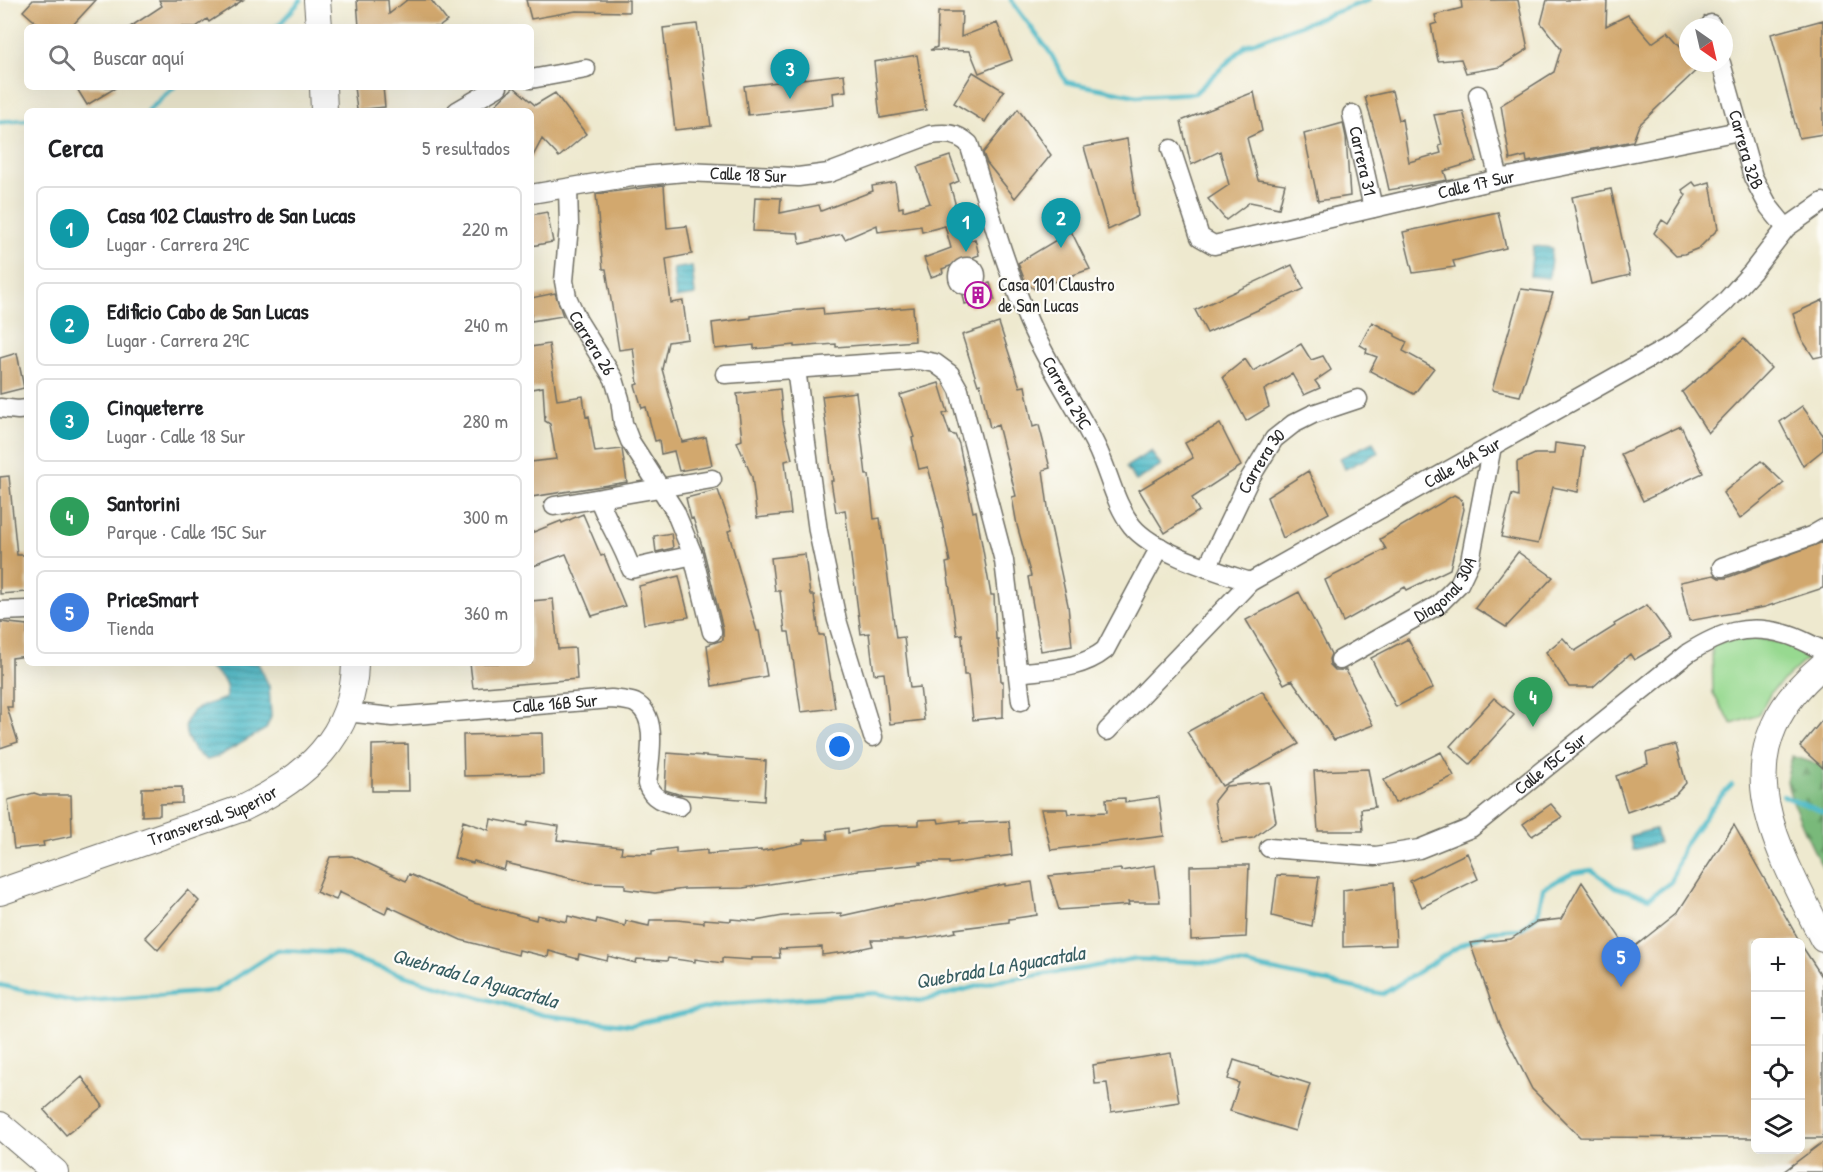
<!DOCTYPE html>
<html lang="es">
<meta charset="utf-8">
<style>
body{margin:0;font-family:"Patrick Hand",sans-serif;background:#f6f6f6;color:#202124}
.controls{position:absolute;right:18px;bottom:18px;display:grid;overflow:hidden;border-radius:9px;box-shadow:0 6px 24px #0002}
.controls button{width:54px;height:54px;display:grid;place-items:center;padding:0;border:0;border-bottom:2px solid #e0e0e0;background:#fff;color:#202124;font:30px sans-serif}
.compass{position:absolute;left:1679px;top:18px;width:54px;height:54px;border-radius:50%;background:#fff;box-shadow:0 6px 24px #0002;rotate:146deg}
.you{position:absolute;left:840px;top:747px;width:21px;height:21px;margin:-15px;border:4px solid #fff;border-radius:50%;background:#1a73e8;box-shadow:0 0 0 9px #1a73e833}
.badge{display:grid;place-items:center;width:39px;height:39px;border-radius:50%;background:#b45309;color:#fff;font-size:20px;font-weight:700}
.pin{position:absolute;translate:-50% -50px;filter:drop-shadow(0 2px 3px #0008)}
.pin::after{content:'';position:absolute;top:32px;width:21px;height:18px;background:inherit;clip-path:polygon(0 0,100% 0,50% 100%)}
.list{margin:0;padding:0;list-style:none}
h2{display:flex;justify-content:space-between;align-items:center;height:78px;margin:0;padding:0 24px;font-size:26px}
h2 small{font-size:20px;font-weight:400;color:#757577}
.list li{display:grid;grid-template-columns:39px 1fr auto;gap:18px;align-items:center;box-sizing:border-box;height:84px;margin:0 12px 12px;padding:0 12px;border:2px solid #e0e0e0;border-radius:9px}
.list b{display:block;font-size:22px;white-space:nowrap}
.list p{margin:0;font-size:20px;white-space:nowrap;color:#757577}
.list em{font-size:20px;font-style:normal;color:#757577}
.icon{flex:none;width:33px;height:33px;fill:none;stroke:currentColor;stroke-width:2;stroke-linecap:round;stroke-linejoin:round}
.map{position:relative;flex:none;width:1823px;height:1172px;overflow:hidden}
.search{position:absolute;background:#fff;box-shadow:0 6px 24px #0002;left:24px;top:24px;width:510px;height:66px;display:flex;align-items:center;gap:15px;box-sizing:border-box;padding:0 21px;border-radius:9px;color:#757577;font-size:22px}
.panel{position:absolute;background:#fff;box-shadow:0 6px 24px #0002;left:24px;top:108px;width:510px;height:558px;border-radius:9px}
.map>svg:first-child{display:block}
.forest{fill:url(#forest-firs);stroke:#527252;stroke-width:1.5}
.green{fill:#97d990;stroke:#61825e;stroke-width:1.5}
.water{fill:url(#water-rules);stroke:#3c7279;stroke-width:1.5}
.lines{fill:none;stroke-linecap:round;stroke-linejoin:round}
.stream{stroke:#4dbac7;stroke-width:4.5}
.building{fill:#d2a86e}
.minor-casing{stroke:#6f6e64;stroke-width:21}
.secondary-casing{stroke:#6f6e64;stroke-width:28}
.minor{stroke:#fff;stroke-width:18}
.secondary{stroke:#fff;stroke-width:26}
.labels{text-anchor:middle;stroke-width:4.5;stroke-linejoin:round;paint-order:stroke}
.street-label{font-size:18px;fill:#2b2b2b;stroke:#fdfcf7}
.poi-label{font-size:18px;fill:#2b2b2b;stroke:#fdfcf7;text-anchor:start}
.water-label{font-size:20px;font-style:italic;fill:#375d62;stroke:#fdfcf7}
</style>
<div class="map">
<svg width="1823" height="1172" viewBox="0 0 1823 1172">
<defs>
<pattern id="forest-firs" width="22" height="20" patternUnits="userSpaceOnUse" patternTransform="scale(1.5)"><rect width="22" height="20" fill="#79b97a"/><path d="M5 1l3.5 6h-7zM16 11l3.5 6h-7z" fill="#639764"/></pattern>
<pattern id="water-rules" width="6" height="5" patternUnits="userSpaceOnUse" patternTransform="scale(1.5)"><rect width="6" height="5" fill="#4dbac7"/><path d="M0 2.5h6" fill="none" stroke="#4097a2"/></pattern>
</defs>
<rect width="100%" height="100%" fill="#fdfcf7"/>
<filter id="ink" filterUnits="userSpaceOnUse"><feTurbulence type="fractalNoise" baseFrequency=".0167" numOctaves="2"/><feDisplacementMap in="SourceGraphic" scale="12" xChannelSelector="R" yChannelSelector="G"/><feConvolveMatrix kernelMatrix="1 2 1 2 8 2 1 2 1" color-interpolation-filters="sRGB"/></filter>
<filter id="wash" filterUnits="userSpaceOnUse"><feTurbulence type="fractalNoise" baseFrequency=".008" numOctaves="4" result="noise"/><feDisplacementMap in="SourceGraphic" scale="24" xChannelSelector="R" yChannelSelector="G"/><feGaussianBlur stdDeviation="1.35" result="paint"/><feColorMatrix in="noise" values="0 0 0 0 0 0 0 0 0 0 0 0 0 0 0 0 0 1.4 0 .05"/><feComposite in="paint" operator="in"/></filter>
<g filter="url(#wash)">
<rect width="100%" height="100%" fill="#eee9cf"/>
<path class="forest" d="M1792,756L1823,766V867C1814,854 1787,794 1787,779C1787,772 1791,763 1792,756Z"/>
<path class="green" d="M1745,636L1784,643L1811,655L1771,692L1759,715L1732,724L1713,694L1712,644Z"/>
<path class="water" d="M1533,246L1552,248L1549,278L1530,276Z
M692,266L695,295L676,298L673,269Z
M1373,442L1378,453L1345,469L1340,458Z
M1151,451L1161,466L1136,481L1126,467Z
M212,663H258L269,686L271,717L266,729L217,757L207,760C190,750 175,726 195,710C203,704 217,702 226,698C230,683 220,676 209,667Z
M1655,829L1659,843L1633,850L1629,836Z"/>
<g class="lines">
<path class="stream" d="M1011,0L1051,54L1066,82L1137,96L1195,93L1246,45L1369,0
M275,27L279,25L301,0
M148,111L174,87
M0,122L27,120
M1783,796L1823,812
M0,985L76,1002L215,991L278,950L336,953L412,978L543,1015L631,1025L725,1004L875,993L921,1001L997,981L1086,968L1132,959L1244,964L1383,994L1464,943L1491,931L1521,929L1538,914L1543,888L1572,873L1592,870L1615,887L1649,898L1671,882L1684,845L1718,799L1732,785"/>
</g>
<g id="blocks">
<path class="building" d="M33,0H96L71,27H41L23,11Z
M159,0H243L209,22L207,19L196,27H130L162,6Z
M357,0H388L389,14L407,0H431L447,21L439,27H359Z
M526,0H629V12L576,11L531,19Z
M1461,0H1518L1528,49L1500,67L1466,73L1461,59L1438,61L1431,25L1437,23L1435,15L1462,8Z
M1547,0H1607L1606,26L1628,15L1652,43L1668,32L1688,55V63H1704L1639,125L1633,141L1527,162L1526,156L1510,160L1501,105L1554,72L1561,49L1541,23Z
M938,12H962L961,37L997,23L1012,60L979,73L970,51L930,50L937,47Z
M1823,20V134L1799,138L1771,34Z
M697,24L711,126L675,130L663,28Z
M917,55L926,110L880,118L874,62Z
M973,72L1004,91L985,122L954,103Z
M844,74L846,91L833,93L834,105L748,115L744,86Z
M76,87H117L87,105Z
M354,87H383L385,107L357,110Z
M514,87L535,105L555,93L586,134L559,157L542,139L531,160V111H489Z
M1392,91L1399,120L1402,119L1409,162L1441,153L1439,146L1442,145L1434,115L1463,111L1477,161L1444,171L1447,180L1389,190L1381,154L1365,97Z
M1254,92L1262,131L1247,138L1258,180L1285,184L1279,208L1250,202L1226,220L1208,199L1229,185L1220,151L1191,165L1181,121Z
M1018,109L1051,155L1015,198L987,163L983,153Z
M1343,123L1346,137L1350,196L1318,201L1304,134Z
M1127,139L1138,216L1108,230L1084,147Z
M950,156L959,181L950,185L966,242L975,239L979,255L942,269L943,273L931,277L924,258L951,248L945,226L922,232L921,226L878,232L877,225L845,239L842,234L800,244L798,233L753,231L755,197L781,198L780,213L819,205L821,211L873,191L872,186L895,182L899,208L903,207V211L930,203L917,167Z
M1693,182L1696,186L1710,182L1718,229L1699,248L1684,254L1676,255L1654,233L1662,220L1668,224L1686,195L1682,190Z
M664,185L667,228L687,226L692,254L666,259L671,303L683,301L688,339L668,342L662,369L682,442L706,437L712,465L679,471L674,451L661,454L659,440L655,441L646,407L642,408L635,385L638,384L633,348L619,350L606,269H603L596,194Z
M1611,189L1630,275L1591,284L1572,197Z
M547,212L553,242L531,246V215Z
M1498,212L1506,248L1453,261L1455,267L1413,273L1403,232Z
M1071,231L1090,269L1034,289L1025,281L1018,263Z
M1292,265L1304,289L1207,333L1195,310Z
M990,283L995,300L970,307L969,303L965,304L962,290Z
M1521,289L1553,293L1520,396L1492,390Z
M555,293L563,316L531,321V298Z
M1823,300V356L1814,358L1801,338L1793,314Z
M913,307L915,341L836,347V344L794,347V345L754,349V345L715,349L712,323L751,318V316L789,311L823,308L824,315Z
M1372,322L1395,334V336L1407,342L1403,351L1434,368L1414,394L1370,371L1377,357L1366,353L1367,349L1360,345Z
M999,323L1020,387L1025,386L1033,427L1039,425L1050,468L1043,470L1050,522L1068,605L1072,646L1041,651L1028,577L1031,576L1017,525L1012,497L1016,496L998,425L990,428L980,384L978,385L962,335Z
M1744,339L1771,368L1708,433L1682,392Z
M549,344L557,400L583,396L586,417L589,416L595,452L622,449L627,482L531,497V462L556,459L550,424L545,421L543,387L531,389V347Z
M1301,344L1311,360L1323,356L1331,370L1315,381L1320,388L1304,395L1292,374L1264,390L1269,407L1246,421L1223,377L1245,359L1253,371Z
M17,353L24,388L0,394V358Z
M939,383L948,412L943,414L950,434L955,435L959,444L973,512L976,511L991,595H994L996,639H998L1001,681H1003V717L973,720L968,675H964L962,634L957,635L946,563L950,562L940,512L928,467L919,469L912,438L914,437L900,395Z
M780,389L783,422L792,459L785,461L791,514L757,518L752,477L737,442L742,440L737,394Z
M856,392L866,475H869L874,519L880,518L896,638L904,637L910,688L920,687L924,720L890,724L884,673L874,674L869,633L861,634L845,510L836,512L831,481H833L822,396Z
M1802,406L1823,435V450L1803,466L1780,422Z
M1220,424L1241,466L1192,498L1199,511L1165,533L1139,490L1193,458L1185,443Z
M1681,426L1703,473L1643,501L1621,454Z
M1555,443L1584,447L1578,492L1553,487L1538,544L1501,537L1512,494L1518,496L1517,462L1535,454H1554Z
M1761,461L1784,483L1740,519L1723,493Z
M1308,471L1329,513L1283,538L1267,497Z
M9,476L17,555H27V592L0,594V477Z
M718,490L732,530L728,531L747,597L757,631H759L767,676L712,686L707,645L723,640V629L704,552L693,518L691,519L686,498Z
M1454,495L1461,499L1464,509L1450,569L1407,590L1405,587L1343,622L1325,580L1386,549L1380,539Z
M583,514L601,556L604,555L625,606L592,616L566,554L531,567V533L561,521L562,523Z
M671,533L673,548L656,552L654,536Z
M1823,542V588L1765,607L1689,621L1680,582L1714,575L1719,578H1726Z
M1518,552L1553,577L1506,627L1475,608Z
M805,554L810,595H814L819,635H824L835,708L801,712L789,632H785L780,591H775L771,558Z
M679,576L689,617L644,624L639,586Z
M1299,592L1331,654L1329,659L1330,665L1335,670H1346L1373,725L1334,740L1292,680L1284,684L1246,620Z
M553,599L558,649L575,648L577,679L473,688L470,663H531V601Z
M1647,605L1671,638L1634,660L1630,654L1593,687H1569L1546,652L1563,638L1575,651L1615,626L1614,624Z
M0,622L27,625V656L12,658V707H7L18,742L0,748Z
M1408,639L1433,688L1396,707L1371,658Z
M1262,691L1299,744L1222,786L1187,732Z
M1494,698L1514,715L1470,764L1450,746Z
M1823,719V768L1800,747Z
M542,733L543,774L464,776L463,735Z
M408,744L409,791H372V745Z
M1676,745L1686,783L1675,795L1627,812L1616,776L1648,764L1646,753Z
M1441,752L1454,776L1395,803L1384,780Z
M667,753L766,761L764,801L678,794L665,790Z
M1368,769L1375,807L1361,809L1363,831H1318L1314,771Z
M1269,782L1276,821L1253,838L1221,842L1214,801L1226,786Z
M182,787V803L160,804V815L142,816V788Z
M34,793L40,795H71L72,836L43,842L44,846L14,849L8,800Z
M1159,797L1164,836L1051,850L1041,809H1067L1068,814L1107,812L1106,799L1125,798V802Z
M1551,804L1562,817L1532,836L1523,824Z
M491,819L527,826L528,821L559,826L557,840L622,847L621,853L652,854V851L676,848V853L707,850V854L761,850V851L803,843V840L828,839L827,831L848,828V833L880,826L919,825V820L938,819L939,823L961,820V823L1009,821L1012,855L949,864V862H920L921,864L859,870L743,888L684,889L655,893L625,889V884L590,883L506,863L504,870L474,861L473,863L454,858L463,821L489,830Z
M1734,825L1800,942H1755V1138L1580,1137L1532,1089L1499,1024L1470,943L1511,939L1536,922L1561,919L1582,882L1629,951L1678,912Z
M1467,853L1478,879L1422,907L1410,881Z
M352,856L406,881L409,874L474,903L536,920L537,915L567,922L568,916L596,923L597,919L625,926L626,921L649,926L650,920H677L704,923V919L731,921V919L755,921L783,916L841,913V916L895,904L921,902L1005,884V886L1032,882L1037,915L1009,919V922L955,929L956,932L935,936L907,940H871L873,946L845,952L822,955V947L779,949L780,958H752V960L722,958V963L695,959V962L668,958L667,961L637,959L636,963L608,956L607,961L579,954L578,959L549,951L548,957L519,950L518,955L461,940L388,906L385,914L339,892L336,900L316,892L330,857Z
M1155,865L1160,902H1128L1129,905L1059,910L1049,876L1121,869V871Z
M1227,865H1249L1246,937L1191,940L1190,866Z
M1277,875L1319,877L1312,926L1272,916Z
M1393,883L1396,945L1343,947V890Z
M188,890L199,901L158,950L145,937Z
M1800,943L1823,978V1138H1800Z
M1171,1053L1179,1102L1111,1112L1107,1083L1095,1084L1093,1065Z
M1234,1060L1310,1084L1295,1131L1230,1111L1239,1083L1228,1079Z
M82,1077L103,1106L66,1135L44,1110Z
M1823,1142V1172H1783Z"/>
</g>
</g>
<g filter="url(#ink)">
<use href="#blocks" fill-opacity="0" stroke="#6f6e64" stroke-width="1.5"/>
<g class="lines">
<defs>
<g id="minor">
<path d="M1711,24V27"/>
<path id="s1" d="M1721,63L1753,177L1769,207L1786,228"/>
<path d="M531,79L586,69"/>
<path d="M1478,95L1499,179"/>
<path d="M457,111L498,87"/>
<path id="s2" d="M1352,114L1373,208"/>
<path id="s3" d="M1171,149L1200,237L1214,245L1499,179L1739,131"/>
<path id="s4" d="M568,188L569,226L564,281L567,297L578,321L614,379L620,399L623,423L630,441L675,511L693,555L712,632"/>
<path id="s5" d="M531,194L632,177L685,172L798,177L829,173L930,135C946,133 957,133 969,144C988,204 1004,264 1029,322C1048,365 1075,405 1096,446C1109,472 1114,503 1132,526C1154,553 1217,571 1250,582"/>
<circle cx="967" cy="276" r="9"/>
<path d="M796,369L818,531L837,620L873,737"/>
<path d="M725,374L919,360L935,363L950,374L959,390L1004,561L1021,701"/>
<path d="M0,408L18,410L27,409"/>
<path d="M599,499C607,523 623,544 631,569L693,555"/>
<path d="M554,506L712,479"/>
<path d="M1722,567L1811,536L1823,529"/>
<path id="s6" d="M1207,568L1250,478L1274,439L1293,424L1313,414L1358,399"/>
<path d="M0,611L27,610"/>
<path id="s7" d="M1340,660L1438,605L1459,584L1470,561L1492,446"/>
<path d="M1018,673C1048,669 1080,670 1105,650L1160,547"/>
<path id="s8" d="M346,712L392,717L611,699C619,700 628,700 635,703C660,716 649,761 647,784C653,800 664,802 680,806"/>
<path id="s9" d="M1107,731L1250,582L1674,344L1697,327L1724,303L1752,272L1786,228L1823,202"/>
<path id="s10" d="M1269,848L1376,856L1419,849L1471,828L1688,653C1720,633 1746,623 1785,634C1798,637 1810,645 1823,650"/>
</g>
<g id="secondary">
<path d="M317,0L319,27"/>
<path d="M323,87L324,111"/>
<path d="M1823,665C1719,752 1773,839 1823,939"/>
<path id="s11" d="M0,892L243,808C305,778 354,737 355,663"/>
<path d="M0,1125L55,1172"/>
</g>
</defs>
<use href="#minor" class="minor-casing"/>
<use href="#secondary" class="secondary-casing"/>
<use href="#minor" class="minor"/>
<use href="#secondary" class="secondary"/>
</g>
</g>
<defs>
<symbol id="building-ring" viewBox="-11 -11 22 22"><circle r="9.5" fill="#fdfcf7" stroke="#b5179e" stroke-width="1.5"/><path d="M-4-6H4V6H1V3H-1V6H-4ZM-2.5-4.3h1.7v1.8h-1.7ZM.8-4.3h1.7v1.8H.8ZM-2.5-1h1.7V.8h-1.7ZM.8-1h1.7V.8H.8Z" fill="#b5179e"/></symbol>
</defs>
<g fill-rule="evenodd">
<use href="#building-ring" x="963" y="280" width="30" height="30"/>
</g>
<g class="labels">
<g class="street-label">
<text dy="6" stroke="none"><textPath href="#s1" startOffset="90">Carrera 32B</textPath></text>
<text dy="6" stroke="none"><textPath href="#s2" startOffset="48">Carrera 31</textPath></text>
<text dy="6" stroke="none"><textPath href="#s5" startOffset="219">Calle 18 Sur</textPath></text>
<text dy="6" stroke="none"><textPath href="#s3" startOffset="378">Calle 17 Sur</textPath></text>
<text dy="6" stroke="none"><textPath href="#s4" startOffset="162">Carrera 26</textPath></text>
<text dy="6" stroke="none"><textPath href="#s5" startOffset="718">Carrera 29C</textPath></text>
<text dy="6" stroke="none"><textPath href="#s9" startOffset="450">Calle 16A Sur</textPath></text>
<text dy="6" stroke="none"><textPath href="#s6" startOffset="120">Carrera 30</textPath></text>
<text dy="6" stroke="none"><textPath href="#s7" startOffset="129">Diagonal 30A</textPath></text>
<text dy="6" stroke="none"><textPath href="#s8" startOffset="210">Calle 16B Sur</textPath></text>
<text dy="6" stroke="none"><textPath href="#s10" startOffset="309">Calle 15C Sur</textPath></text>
<text dy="6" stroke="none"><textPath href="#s11" startOffset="226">Transversal Superior</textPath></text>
</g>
<g class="poi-label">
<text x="998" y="291">Casa 101 Claustro<tspan x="998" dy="21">de San Lucas</tspan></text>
</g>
<g class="water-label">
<text transform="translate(1000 967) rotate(-10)" y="7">Quebrada La Aguacatala</text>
<text transform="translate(475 978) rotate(16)" y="7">Quebrada La Aguacatala</text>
</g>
</g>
</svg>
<div class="controls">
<button>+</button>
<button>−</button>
<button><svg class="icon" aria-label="locate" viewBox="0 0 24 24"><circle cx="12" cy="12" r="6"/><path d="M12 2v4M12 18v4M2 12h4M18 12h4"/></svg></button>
<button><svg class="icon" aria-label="layers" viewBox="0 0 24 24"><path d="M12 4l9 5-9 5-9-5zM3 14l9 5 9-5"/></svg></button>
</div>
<svg class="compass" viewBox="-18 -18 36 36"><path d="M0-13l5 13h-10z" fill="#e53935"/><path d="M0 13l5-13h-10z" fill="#757577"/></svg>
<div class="you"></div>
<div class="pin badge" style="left:966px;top:252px;background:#0f9aa8">1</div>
<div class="pin badge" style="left:1061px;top:248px;background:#0f9aa8">2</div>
<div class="pin badge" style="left:790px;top:99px;background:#0f9aa8">3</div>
<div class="pin badge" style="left:1533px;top:727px;background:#2e9e5b">4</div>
<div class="pin badge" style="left:1621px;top:987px;background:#3f7fe0">5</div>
<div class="search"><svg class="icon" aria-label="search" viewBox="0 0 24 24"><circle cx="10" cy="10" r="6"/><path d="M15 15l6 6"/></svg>Buscar aquí</div>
<section class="panel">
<h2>Cerca<small>5 resultados</small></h2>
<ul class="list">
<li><span class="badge" style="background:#0f9aa8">1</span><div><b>Casa 102 Claustro de San Lucas</b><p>Lugar · Carrera 29C</p></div><em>220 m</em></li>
<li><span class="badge" style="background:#0f9aa8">2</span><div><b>Edificio Cabo de San Lucas</b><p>Lugar · Carrera 29C</p></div><em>240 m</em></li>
<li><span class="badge" style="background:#0f9aa8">3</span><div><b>Cinqueterre</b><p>Lugar · Calle 18 Sur</p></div><em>280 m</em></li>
<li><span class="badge" style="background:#2e9e5b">4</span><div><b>Santorini</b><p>Parque · Calle 15C Sur</p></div><em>300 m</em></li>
<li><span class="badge" style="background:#3f7fe0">5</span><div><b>PriceSmart</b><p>Tienda</p></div><em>360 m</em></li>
</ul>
</section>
</div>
